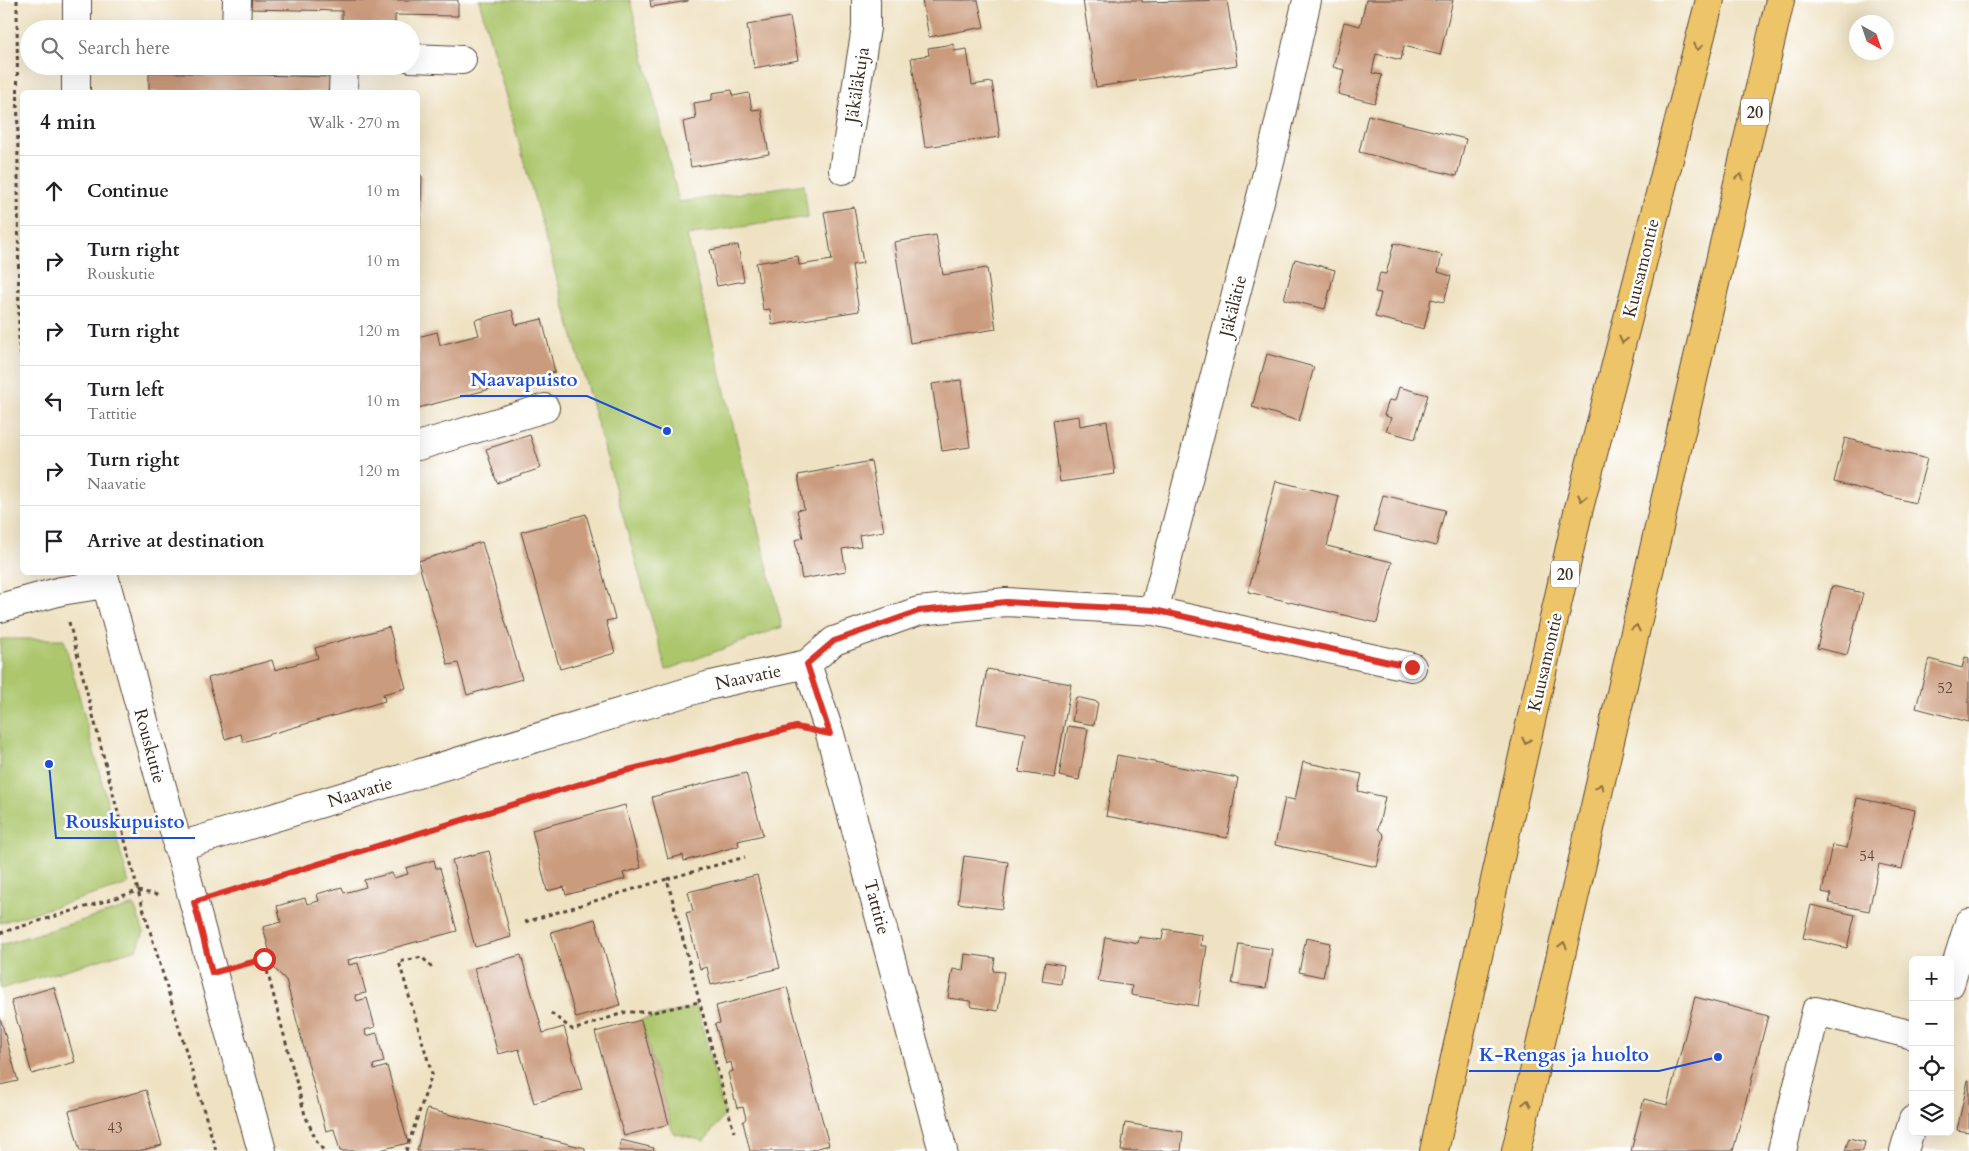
<!DOCTYPE html>
<meta charset="utf-8">
<style>
body{margin:0;font-family:Cardo,serif;background:#f2f2f2;color:#202124}
.controls{position:absolute;right:15px;bottom:15px;display:grid;overflow:hidden;border-radius:8px;box-shadow:0 5px 20px #0002}
.controls button{width:45px;height:45px;display:grid;place-items:center;padding:0;border:0;border-bottom:1px solid #e0e0e0;background:#fff;color:#202124;font:25px sans-serif}
.compass{position:absolute;left:1849px;top:15px;width:45px;height:45px;border-radius:50%;background:#fff;box-shadow:0 5px 20px #0002;rotate:140deg}
.stop{position:absolute;width:15px;height:15px;margin:-11px;border:4px solid #d93025;border-radius:50%;background:#fff}
.stop.end{background:#d93025;border-color:#fff;box-shadow:0 1px 5px #0008}
.list{margin:0;padding:0;list-style:none}
h2{display:flex;justify-content:space-between;align-items:center;height:65px;margin:0;padding:0 20px;font-size:21px}
h2 small{font-size:16px;font-weight:400;color:#757577}
.list li{display:grid;grid-template-columns:32px 1fr auto;gap:15px;align-items:center;box-sizing:border-box;height:70px;padding:0 20px;border-top:1px solid #e0e0e0}
.list b{display:block;font-size:19px;white-space:nowrap}
.list p{margin:0;font-size:16px;white-space:nowrap;color:#757577}
.list em{font-size:16px;font-style:normal;color:#757577}
.icon{flex:none;width:28px;height:28px;fill:none;stroke:currentColor;stroke-width:2;stroke-linecap:round;stroke-linejoin:round}
.map{position:relative;flex:none;width:1969px;height:1151px;overflow:hidden}
.search{position:absolute;background:#fff;box-shadow:0 5px 20px #0002;left:20px;top:20px;width:400px;height:55px;display:flex;align-items:center;gap:12px;box-sizing:border-box;padding:0 18px;border-radius:28px;color:#757577;font-size:19px}
.panel{position:absolute;background:#fff;box-shadow:0 5px 20px #0002;left:20px;top:90px;width:400px;height:485px;border-radius:8px}
.map>svg:first-child{display:block}
.green{fill:#acc66c;stroke:#747845}
.building{fill:#cb9b7e}
.lines{fill:none;stroke-linecap:round;stroke-linejoin:round}
.minor-casing{stroke:#564637;stroke-width:30}
.highway-casing{stroke:#564637;stroke-width:30}
.path{stroke:#564637;stroke-width:3;stroke-dasharray:4 4;stroke-linecap:butt}
.minor{stroke:#fff;stroke-width:28}
.highway{stroke:#eec469;stroke-width:28}
.oneway{stroke:#8c6f40}
.route{stroke:#d93025;stroke-width:6}
.labels{text-anchor:middle;stroke-width:5;stroke-linejoin:round;paint-order:stroke}
.number-label{font-size:15px;fill:#5f4636}
.shield{fill:#fff;stroke:#766a62;stroke-width:1}
.shield-label{font-size:16px;font-weight:bold;fill:#3b2a1e}
.street-label{font-size:18px;fill:#3b2a1e;stroke:#fff}
.leader{fill:none;stroke:#1d4ed8;stroke-width:2}
.callout-dot{fill:#1d4ed8;stroke:#fff;stroke-width:2}
.callout-label{font-size:19px;text-anchor:middle;font-weight:bold;fill:#1d4ed8;stroke:#fff;stroke-width:5;stroke-linejoin:round;paint-order:stroke}
</style>
<div class="map">
<svg width="1969" height="1151" viewBox="0 0 1969 1151">
<rect width="100%" height="100%" fill="#fff"/>
<filter id="ink" filterUnits="userSpaceOnUse"><feTurbulence type="fractalNoise" baseFrequency=".02" numOctaves="2"/><feDisplacementMap in="SourceGraphic" scale="10" xChannelSelector="R" yChannelSelector="G"/><feConvolveMatrix kernelMatrix="1 2 1 2 8 2 1 2 1" color-interpolation-filters="sRGB"/></filter>
<filter id="wash" filterUnits="userSpaceOnUse"><feTurbulence type="fractalNoise" baseFrequency=".0096" numOctaves="4" result="noise"/><feDisplacementMap in="SourceGraphic" scale="20" xChannelSelector="R" yChannelSelector="G"/><feGaussianBlur stdDeviation="1.12" result="paint"/><feColorMatrix in="noise" values="0 0 0 0 0 0 0 0 0 0 0 0 0 0 0 0 0 1.4 0 .05"/><feComposite in="paint" operator="in"/></filter>
<g filter="url(#wash)">
<rect width="100%" height="100%" fill="#efe2c3"/>
<path class="green" d="M479,0H630L679,202L804,184L808,217L687,235L782,627L666,670Z
M0,639H64L129,884L0,923Z
M134,905L144,932L137,949L0,989V945Z
M697,1007L725,1115L704,1141L673,1133L641,1020Z"/>
<g id="blocks">
<path class="building" d="M251,0H458V16L395,15V25L342,24V11L250,9Z
M650,0H688V1L651,7Z
M922,0H978L984,27L929,37Z
M1083,0H1142V2L1227,0L1237,65L1096,87Z
M1366,0H1453L1440,55L1404,46L1401,60L1376,54L1372,73L1382,75L1375,103L1338,94L1344,70L1333,67L1344,22L1360,26Z
M790,17L798,60L754,68L747,25Z
M953,44L954,51L967,49L972,85L992,82L1000,137L925,147L911,58L929,55L928,48Z
M149,72L332,77V92H149Z
M732,90L733,96L749,93L752,110L761,109L769,154L691,167L683,122L696,119L694,103L712,100V93Z
M1368,115L1466,139L1457,176L1359,152Z
M418,175L422,176L420,230L418,229Z
M854,207L863,263L852,265L859,311L772,325L770,309L763,310L756,263L798,256L799,265L832,260L824,212Z
M936,235L943,275L987,268L996,329L910,343L894,242Z
M1394,243L1442,255L1438,272L1451,276L1444,302L1431,299L1424,329L1375,317L1381,293L1375,292L1380,273L1386,274Z
M738,245L744,281L717,286L710,250Z
M1295,259L1335,270L1325,309L1284,299Z
M512,310L516,325L542,319L555,372L418,408V337L437,332L440,345L479,335L475,320Z
M1267,354L1314,367L1299,421L1252,407Z
M961,380L970,447L942,451L932,384Z
M1399,387L1428,395L1415,439L1386,431L1391,418L1384,415L1389,400L1395,401Z
M1079,416L1080,426L1107,421L1115,474L1060,482L1052,420Z
M530,435L541,468L497,483L486,449Z
M1845,438L1927,459L1915,503L1834,482Z
M871,461L884,531L859,535L861,546L842,549L846,571L802,579L795,540L803,538L797,510L804,509L798,475Z
M1276,481L1339,496L1327,546L1392,562L1377,623L1248,592Z
M1383,495L1445,510L1436,546L1374,531Z
M586,514L615,619L606,621L615,653L560,669L521,532Z
M482,542L522,679L467,695L458,663L448,665L418,561Z
M1832,586L1863,593L1847,655L1817,648Z
M389,627L406,688L383,694L385,701L243,742L241,734L225,739L208,678L272,660L275,670L318,658L315,648Z
M1965,657L1969,658V722L1916,708L1929,659L1962,668Z
M987,669L1071,684L1055,778L1019,772L1026,733L977,724Z
M1076,697L1098,702L1094,725L1072,721Z
M1068,726L1088,729L1079,780L1059,776Z
M1117,755L1238,778L1227,838L1106,816Z
M1303,762L1362,774L1358,791L1385,797L1378,829L1384,835L1377,867L1275,845L1285,798L1295,800Z
M746,773L763,835L738,841L739,846L684,861L683,855L668,859L652,797Z
M1857,798L1915,810L1902,869L1879,864L1869,911L1829,903L1831,894L1822,892L1832,845L1847,848Z
M625,805L641,868L623,873L625,879L566,895L564,887L547,891L532,830Z
M489,851L511,937L475,947L452,860Z
M964,856L1008,862L1002,909L958,903Z
M434,860L436,868H440L457,931L348,960L349,965L358,963L366,993L355,995L357,1001L367,998L375,1027L365,1030L366,1036L377,1033L384,1062L373,1065L374,1070L387,1066L408,1143L376,1151H340L334,1129L326,1131L286,980L274,968L263,927L281,922L277,906L305,898L307,904L319,901L317,894L342,887L344,893L366,887L364,880L392,873L394,878L408,874L406,868Z
M757,875L780,968L711,985L707,967L700,969L686,913L693,911L688,892Z
M1811,905L1855,915L1847,948L1803,938Z
M595,919L620,1005L576,1018L551,932Z
M1164,929L1202,935L1201,946H1207L1198,1006L1131,995L1132,986L1098,981L1105,937L1138,943L1139,937L1162,940Z
M1306,938L1330,943L1323,977L1299,972Z
M1239,944L1272,949L1266,988L1232,984Z
M965,954L995,958L993,971L1004,972L998,1011L972,1007L970,1001L948,998L953,969L963,971Z
M521,955L543,1033L564,1027L582,1090L534,1103L519,1049L498,1054L474,968Z
M1045,962L1064,965L1061,984L1042,981Z
M54,987L75,1062L32,1074L11,1000Z
M787,987L829,1145L807,1151H750L743,1122L746,1118L743,1107L737,1108L728,1073L733,1071L731,1062L726,1064L715,1024L720,1023L716,1006Z
M1695,997L1768,1016L1733,1151H1631L1644,1099L1667,1105Z
M0,1017L18,1081L0,1085Z
M641,1020L669,1124L624,1136L595,1032Z
M1968,1080H1969V1132L1957,1130Z
M146,1090L162,1145L139,1151H80L69,1111Z
M427,1109L585,1148V1151H417Z
M1125,1123L1183,1132L1181,1151H1121Z
M1849,1138L1865,1142L1863,1151H1845Z
M621,1140L654,1148L653,1151H619Z"/>
</g>
</g>
<g filter="url(#ink)">
<use href="#blocks" fill-opacity="0" stroke="#564637" stroke-width="1"/>
<g class="lines">
<defs>
<path id="minor" d="M77,29V0
M236,29L237,0
M411,58L462,60
M76,92V66
M343,92L344,66
M843,170L866,28V0
M418,446L545,408
M103,572L262,1151
M0,608L61,591L106,584
M1154,611L1271,158L1307,0
M807,664L830,734L943,1151
M177,847L707,686L807,664L834,641L919,611L1006,602L1154,611L1412,667
M1950,984L1969,923
M1782,1151L1816,1011L1913,1035
M1904,1151L1913,1120"/>
<path id="highway" d="M1434,1151L1578,512L1710,0
M1516,1151L1780,0"/>
</defs>
<use href="#minor" class="minor-casing"/>
<use href="#highway" class="highway-casing"/>
<path class="path" d="M17,0L19,344L22,363
M69,622L138,891L216,1151
M667,879L745,857
M225,893L613,774L793,728
M525,922L667,879L734,1132
M0,933L138,891L158,895
M245,964L264,959L305,1115L316,1140L324,1151
M551,1013L573,1030L626,1012H654L699,1002
M406,1151L432,1074L399,962L422,957L432,968"/>
<use href="#minor" class="minor"/>
<use href="#highway" class="highway"/>
</g>
<defs><path id="oneway-chevron" d="M-2-3.5L2.5 0L-2 3.5" fill="none" stroke-width="1.6" stroke-linecap="round" stroke-linejoin="round" transform="scale(1.25)"/></defs>
<g class="oneway">
<use href="#oneway-chevron" transform="translate(1698 47) rotate(104)"/>
<use href="#oneway-chevron" transform="translate(1740 177) rotate(-77)"/>
<use href="#oneway-chevron" transform="translate(1623 340) rotate(104)"/>
<use href="#oneway-chevron" transform="translate(1582 498) rotate(104)"/>
<use href="#oneway-chevron" transform="translate(1636 628) rotate(-77)"/>
<use href="#oneway-chevron" transform="translate(1526 741) rotate(103)"/>
<use href="#oneway-chevron" transform="translate(1600 787) rotate(-77)"/>
<use href="#oneway-chevron" transform="translate(1563 945) rotate(-77)"/>
<use href="#oneway-chevron" transform="translate(1527 1103) rotate(-77)"/>
</g>
</g>
<g class="lines" filter="url(#ink)">
<path class="route" d="M264,959L212,973L194,902L613,774L796,727L830,734L807,664L834,641L919,611L1006,602L1154,610L1412,667"/>
</g>
<g class="labels">
<g class="number-label">
<text x="1945" y="693">52</text>
<text x="1867" y="861">54</text>
<text x="115" y="1133">43</text>
</g>
<g class="shield">
<rect x="1741" y="98.5" width="28" height="27" rx="4"/>
<rect x="1551" y="560.5" width="28" height="27" rx="4"/>
</g>
<g class="shield-label">
<text x="1755" y="118">20</text>
<text x="1565" y="580">20</text>
</g>
<g class="street-label">
<text transform="translate(857 85) rotate(-81)" y="6">Jäkäläkuja</text>
<text transform="translate(1641 268) rotate(-76)" y="6">Kuusamontie</text>
<text transform="translate(1233 306) rotate(-76)" y="6">Jäkälätie</text>
<text transform="translate(1545 662) rotate(-77)" y="6">Kuusamontie</text>
<text transform="translate(748 677) rotate(-12)" y="6">Naavatie</text>
<text transform="translate(150 746) rotate(75)" y="6">Rouskutie</text>
<text transform="translate(360 792) rotate(-17)" y="6">Naavatie</text>
<text transform="translate(877 907) rotate(75)" y="6">Tattitie</text>
</g>
</g>
<path class="leader" d="M667 431L587 396H460M49 764L56 838H195M1718 1057L1659 1071H1469"/>
<g class="callout-dot">
<circle cx="667" cy="431" r="5"/>
<circle cx="49" cy="764" r="5"/>
<circle cx="1718" cy="1057" r="5"/>
</g>
<g class="callout-label">
<text x="524" y="386">Naavapuisto</text>
<text x="125" y="828">Rouskupuisto</text>
<text x="1564" y="1061">K-Rengas ja huolto</text>
</g>
</svg>
<div class="controls">
<button>+</button>
<button>−</button>
<button><svg class="icon" aria-label="locate" viewBox="0 0 24 24"><circle cx="12" cy="12" r="6"/><path d="M12 2v4M12 18v4M2 12h4M18 12h4"/></svg></button>
<button><svg class="icon" aria-label="layers" viewBox="0 0 24 24"><path d="M12 4l9 5-9 5-9-5zM3 14l9 5 9-5"/></svg></button>
</div>
<svg class="compass" viewBox="-18 -18 36 36"><path d="M0-13l5 13h-10z" fill="#e53935"/><path d="M0 13l5-13h-10z" fill="#757577"/></svg>
<div class="stop" style="left:264px;top:959px"></div>
<div class="stop end" style="left:1412px;top:667px"></div>
<div class="search"><svg class="icon" aria-label="search" viewBox="0 0 24 24"><circle cx="10" cy="10" r="6"/><path d="M15 15l6 6"/></svg>Search here</div>
<section class="panel">
<h2>4 min<small>Walk · 270 m</small></h2>
<ul class="list">
<li><svg class="icon" aria-label="ahead" viewBox="0 0 24 24"><path d="M12 20V5M6 11l6-6 6 6"/></svg><div><b>Continue</b></div><em>10 m</em></li>
<li><svg class="icon" aria-label="right" viewBox="0 0 24 24"><path d="M7 20v-9h11M14 6l5 5-5 5"/></svg><div><b>Turn right</b><p>Rouskutie</p></div><em>10 m</em></li>
<li><svg class="icon" aria-label="right" viewBox="0 0 24 24"><path d="M7 20v-9h11M14 6l5 5-5 5"/></svg><div><b>Turn right</b></div><em>120 m</em></li>
<li><svg class="icon" aria-label="left" viewBox="0 0 24 24"><path d="M17 20v-9H6M10 6l-5 5 5 5"/></svg><div><b>Turn left</b><p>Tattitie</p></div><em>10 m</em></li>
<li><svg class="icon" aria-label="right" viewBox="0 0 24 24"><path d="M7 20v-9h11M14 6l5 5-5 5"/></svg><div><b>Turn right</b><p>Naavatie</p></div><em>120 m</em></li>
<li><svg class="icon" aria-label="arrive" viewBox="0 0 24 24"><path d="M6 21V4h12l-3 4 3 4H6"/></svg><div><b>Arrive at destination</b></div></li>
</ul>
</section>
</div>
